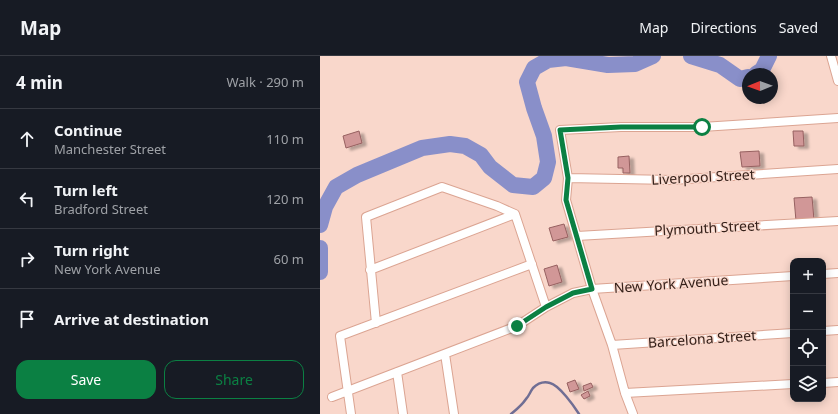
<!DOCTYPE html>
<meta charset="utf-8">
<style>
body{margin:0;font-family:"Noto Sans",sans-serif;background:#20242c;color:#f1f3f6}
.controls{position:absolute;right:12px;bottom:12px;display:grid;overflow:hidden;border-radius:8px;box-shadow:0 2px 10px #0003}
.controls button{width:36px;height:36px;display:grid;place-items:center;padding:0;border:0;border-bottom:1px solid #363941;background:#171b24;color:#f1f3f6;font:20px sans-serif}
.compass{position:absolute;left:422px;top:12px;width:36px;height:36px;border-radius:50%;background:#171b24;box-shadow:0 2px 10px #0003;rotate:269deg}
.stop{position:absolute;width:12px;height:12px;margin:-9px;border:3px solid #0b8043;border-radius:50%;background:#fff}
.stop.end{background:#0b8043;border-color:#fff;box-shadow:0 1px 4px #0008}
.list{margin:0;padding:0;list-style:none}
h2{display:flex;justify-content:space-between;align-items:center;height:52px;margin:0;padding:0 16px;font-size:17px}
h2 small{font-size:13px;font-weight:400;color:#9ea1a6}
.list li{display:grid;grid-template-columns:26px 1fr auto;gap:12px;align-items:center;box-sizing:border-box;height:60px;padding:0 16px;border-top:1px solid #363941}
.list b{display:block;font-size:15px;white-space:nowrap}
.list p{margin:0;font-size:13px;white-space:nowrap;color:#9ea1a6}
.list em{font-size:13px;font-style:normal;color:#9ea1a6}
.actions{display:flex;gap:8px;padding:12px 16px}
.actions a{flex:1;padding:9px 0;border:1px solid #0b8043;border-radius:12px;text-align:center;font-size:14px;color:#0b8043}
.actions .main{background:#0b8043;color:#fff}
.icon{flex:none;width:22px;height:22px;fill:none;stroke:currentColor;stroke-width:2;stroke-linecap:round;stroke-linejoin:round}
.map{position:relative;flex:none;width:518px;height:358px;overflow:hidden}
header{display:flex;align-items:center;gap:24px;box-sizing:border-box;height:56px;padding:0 20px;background:#171b24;border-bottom:1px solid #363941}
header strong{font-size:19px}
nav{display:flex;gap:22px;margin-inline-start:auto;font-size:14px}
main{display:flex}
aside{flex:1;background:#171b24}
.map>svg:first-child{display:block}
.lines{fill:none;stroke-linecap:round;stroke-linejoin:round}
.stream{stroke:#706e94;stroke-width:2.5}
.river{stroke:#898fc9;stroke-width:16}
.building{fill:#d19797;stroke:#966060;filter:url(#shadow)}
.minor-casing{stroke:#dba492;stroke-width:10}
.minor{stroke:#fff;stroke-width:8}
.route{stroke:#0b8043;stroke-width:5}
.labels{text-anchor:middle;stroke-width:3;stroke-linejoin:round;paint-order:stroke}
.street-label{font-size:14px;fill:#36211a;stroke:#f9d7cb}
</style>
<header>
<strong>Map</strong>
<nav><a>Map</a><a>Directions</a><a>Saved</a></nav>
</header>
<main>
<aside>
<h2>4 min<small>Walk · 290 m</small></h2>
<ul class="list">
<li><svg class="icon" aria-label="ahead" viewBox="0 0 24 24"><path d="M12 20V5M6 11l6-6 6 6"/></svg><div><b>Continue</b><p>Manchester Street</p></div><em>110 m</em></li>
<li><svg class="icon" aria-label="left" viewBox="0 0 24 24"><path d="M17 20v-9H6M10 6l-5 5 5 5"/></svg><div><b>Turn left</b><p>Bradford Street</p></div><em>120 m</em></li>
<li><svg class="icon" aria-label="right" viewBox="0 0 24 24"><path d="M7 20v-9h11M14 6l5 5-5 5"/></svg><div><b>Turn right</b><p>New York Avenue</p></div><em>60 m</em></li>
<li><svg class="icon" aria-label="arrive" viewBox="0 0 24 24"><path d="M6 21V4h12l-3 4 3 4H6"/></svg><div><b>Arrive at destination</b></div></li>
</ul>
<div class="actions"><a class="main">Save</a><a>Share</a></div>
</aside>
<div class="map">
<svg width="518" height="358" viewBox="0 0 518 358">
<defs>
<filter id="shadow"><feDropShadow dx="4.5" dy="2.5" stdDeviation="1" flood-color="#0004"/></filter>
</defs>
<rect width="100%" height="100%" fill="#f9d7cb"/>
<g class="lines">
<path class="stream" d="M191,358C196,354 202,349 206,343C209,340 210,336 213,332C217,328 223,325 230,327C239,329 254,350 259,358"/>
<path class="river" d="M371,0L400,9L420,23L428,21
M436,18L442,14L449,0
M0,169L5,151L16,131L37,119L102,92L130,88L145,90L161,99L170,111L193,129L213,131L224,122L228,106L224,80L214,52L207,26L214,12L228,4L246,2L288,9L315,8L333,0
M0,192V216"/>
</g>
<path class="building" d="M39,75L42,87L26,92L23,80Z
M473,75H483L484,90H474Z
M439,95L440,110L422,111L420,96Z
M309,100L310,117H303V112H298V101Z
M492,141L494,164L476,165L474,142Z
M244,168L248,181L233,185L229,172Z
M237,209L242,226L229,230L224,213Z
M255,324L259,333L250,336L247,327Z
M271,327L273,331L264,335L263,330Z
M268,335L270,340L264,343L261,339Z"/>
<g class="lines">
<defs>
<path id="minor" d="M511,0L518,25
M248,122L352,124L518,113
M257,180L518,165
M50,214L195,158
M503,218L518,217
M56,267L46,161L122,131L177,150L195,158L226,251
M503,275L518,274
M292,289L473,277
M125,298L134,358
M77,316L83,358
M503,327L518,326
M305,337L473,328
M12,341L197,270L226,251L253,237L272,233L473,220
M31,358L20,280L212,208
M313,358L305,337L292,289L272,233L246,144L248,122L240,74L301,71H382L518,62"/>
</defs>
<use href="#minor" class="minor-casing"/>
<use href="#minor" class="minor"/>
</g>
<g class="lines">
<path class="route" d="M197,270L226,251L253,237L272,233L246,144L248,122L240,74L301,71H382"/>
</g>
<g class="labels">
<g class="street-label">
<text transform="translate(383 121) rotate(-3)" y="5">Liverpool Street</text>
<text transform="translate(387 172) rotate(-3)" y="5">Plymouth Street</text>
<text transform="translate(351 228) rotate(-4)" y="5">New York Avenue</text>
<text transform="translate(382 283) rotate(-4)" y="5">Barcelona Street</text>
</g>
</g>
</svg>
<div class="controls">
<button>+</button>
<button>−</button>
<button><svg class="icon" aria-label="locate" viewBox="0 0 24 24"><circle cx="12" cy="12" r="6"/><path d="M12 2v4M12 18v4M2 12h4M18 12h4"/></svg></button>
<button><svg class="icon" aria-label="layers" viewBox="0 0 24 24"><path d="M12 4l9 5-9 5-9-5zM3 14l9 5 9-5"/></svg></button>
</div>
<svg class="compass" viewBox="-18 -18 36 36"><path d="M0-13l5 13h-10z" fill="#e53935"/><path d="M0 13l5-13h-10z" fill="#9ea1a6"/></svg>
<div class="stop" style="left:382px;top:71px"></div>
<div class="stop end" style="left:197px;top:270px"></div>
</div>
</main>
